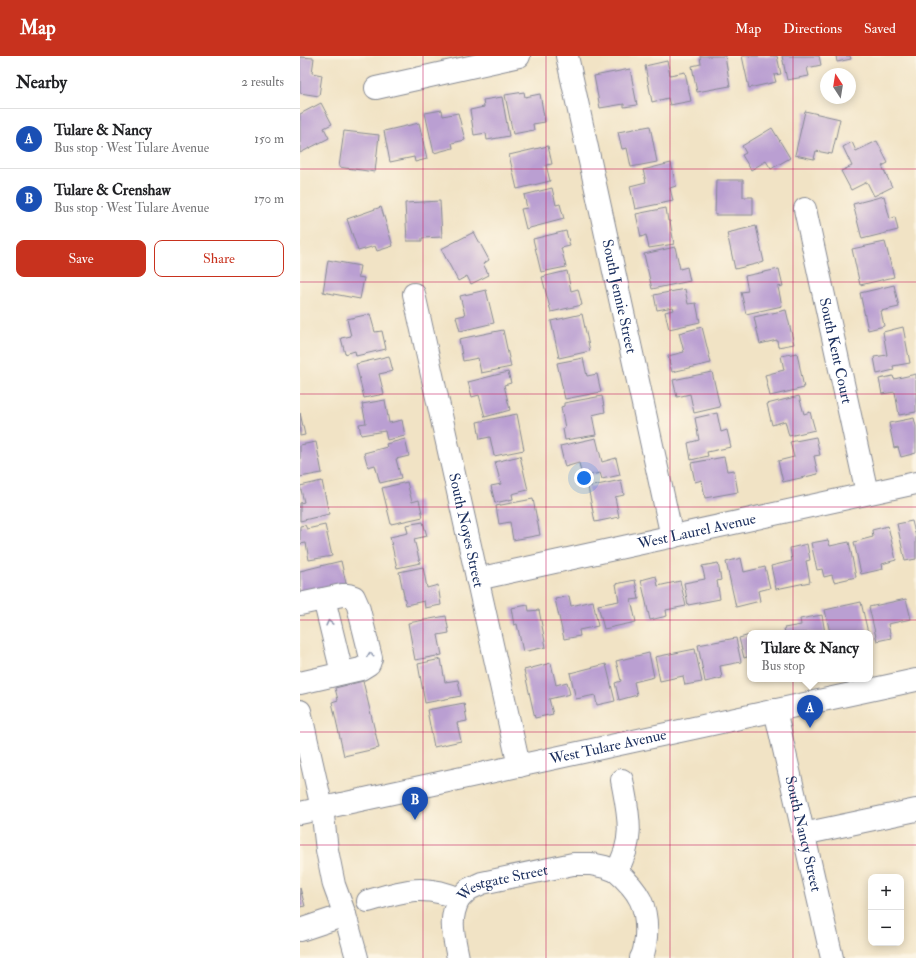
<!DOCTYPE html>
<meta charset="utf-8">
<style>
body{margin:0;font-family:"IM FELL Double Pica",serif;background:#f6f6f6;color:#202124}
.controls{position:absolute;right:12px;bottom:12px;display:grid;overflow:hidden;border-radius:8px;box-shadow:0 2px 10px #0003}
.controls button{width:36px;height:36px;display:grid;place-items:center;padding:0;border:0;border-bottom:1px solid #e0e0e0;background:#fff;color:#202124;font:20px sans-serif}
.compass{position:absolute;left:520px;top:12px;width:36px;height:36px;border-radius:50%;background:#fff;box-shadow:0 2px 10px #0003;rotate:348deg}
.you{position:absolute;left:284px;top:422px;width:14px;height:14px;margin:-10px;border:3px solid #fff;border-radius:50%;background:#1a73e8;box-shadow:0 0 0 6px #1a73e833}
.badge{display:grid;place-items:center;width:26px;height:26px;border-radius:50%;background:#c8321e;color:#fff;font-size:13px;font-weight:700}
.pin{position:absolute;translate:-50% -33px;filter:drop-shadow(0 1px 2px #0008)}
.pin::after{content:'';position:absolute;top:21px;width:14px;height:12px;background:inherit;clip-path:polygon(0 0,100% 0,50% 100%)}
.popup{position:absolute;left:447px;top:574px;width:126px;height:52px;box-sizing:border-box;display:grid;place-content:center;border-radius:8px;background:#fff;filter:drop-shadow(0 1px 3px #0005);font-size:13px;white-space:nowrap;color:#757577}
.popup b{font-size:15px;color:#202124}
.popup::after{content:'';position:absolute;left:50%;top:100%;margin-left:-8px;border:8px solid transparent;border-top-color:#fff}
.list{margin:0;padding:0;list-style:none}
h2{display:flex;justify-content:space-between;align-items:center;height:52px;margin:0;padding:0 16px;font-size:17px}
h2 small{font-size:13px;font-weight:400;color:#757577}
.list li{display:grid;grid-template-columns:26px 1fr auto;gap:12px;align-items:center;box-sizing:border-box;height:60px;padding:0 16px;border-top:1px solid #e0e0e0}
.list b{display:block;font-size:15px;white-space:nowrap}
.list p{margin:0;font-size:13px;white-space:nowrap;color:#757577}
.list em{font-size:13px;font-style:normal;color:#757577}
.actions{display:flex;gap:8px;padding:12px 16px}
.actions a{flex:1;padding:9px 0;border:1px solid #c8321e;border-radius:8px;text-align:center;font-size:14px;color:#c8321e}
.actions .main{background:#c8321e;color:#fff}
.map{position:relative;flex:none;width:616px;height:902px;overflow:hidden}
header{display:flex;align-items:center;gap:24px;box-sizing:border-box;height:56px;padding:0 20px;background:#c8321e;color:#fff}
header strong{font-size:19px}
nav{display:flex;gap:22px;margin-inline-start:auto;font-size:14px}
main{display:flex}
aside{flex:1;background:#fff}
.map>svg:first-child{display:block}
.building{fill:#ba9fd2}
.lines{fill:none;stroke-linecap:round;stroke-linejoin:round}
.minor-casing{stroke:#868992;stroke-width:24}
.minor{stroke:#fff;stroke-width:22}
.oneway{stroke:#8d97ae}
.grid{fill:none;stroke:#c2185b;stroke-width:1;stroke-opacity:0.55}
.labels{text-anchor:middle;stroke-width:3.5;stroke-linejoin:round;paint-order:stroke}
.street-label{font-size:15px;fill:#1b2f5e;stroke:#fcf5e5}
</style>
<header>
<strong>Map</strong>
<nav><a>Map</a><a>Directions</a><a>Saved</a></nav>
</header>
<main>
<aside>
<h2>Nearby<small>2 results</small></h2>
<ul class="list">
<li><span class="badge" style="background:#1a4fb4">A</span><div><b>Tulare &amp; Nancy</b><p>Bus stop · West Tulare Avenue</p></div><em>150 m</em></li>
<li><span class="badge" style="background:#1a4fb4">B</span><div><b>Tulare &amp; Crenshaw</b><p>Bus stop · West Tulare Avenue</p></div><em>170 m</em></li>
</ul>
<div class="actions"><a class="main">Save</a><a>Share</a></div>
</aside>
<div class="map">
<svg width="616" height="902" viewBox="0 0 616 902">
<rect width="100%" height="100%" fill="#fcf5e5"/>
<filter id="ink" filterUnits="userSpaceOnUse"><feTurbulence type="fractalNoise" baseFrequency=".025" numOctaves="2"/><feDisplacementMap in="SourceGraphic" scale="8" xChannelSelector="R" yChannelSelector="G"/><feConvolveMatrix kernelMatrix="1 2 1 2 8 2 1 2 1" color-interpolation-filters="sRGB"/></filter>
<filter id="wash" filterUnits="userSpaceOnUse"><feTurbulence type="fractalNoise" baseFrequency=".012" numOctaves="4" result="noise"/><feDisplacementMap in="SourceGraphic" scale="16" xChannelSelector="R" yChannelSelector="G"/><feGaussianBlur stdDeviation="0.9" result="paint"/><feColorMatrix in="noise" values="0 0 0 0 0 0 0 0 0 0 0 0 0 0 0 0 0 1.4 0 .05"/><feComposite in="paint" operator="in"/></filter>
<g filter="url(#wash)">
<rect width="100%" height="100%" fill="#f1e3c5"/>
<g id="blocks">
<path class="building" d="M400,0H425L430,30L397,36L392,10L401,8Z
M442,0H477L481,18L474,19L476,26L449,32Z
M482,0H519L521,9L507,12L509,20L487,24Z
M536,0H550L551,3L537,6Z
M0,1L14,2L12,17L22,19L19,40L0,37Z
M367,5L370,19L385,16L391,45L370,49L368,42L352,46L345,10Z
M330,13L337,49L324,51V48L300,52L294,20Z
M224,36L225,41L240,38L245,66L233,68L234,74L213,78L205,39Z
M202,41L209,80L187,84L186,77L174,79L170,54L184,51L183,44Z
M21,47L32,68L24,72L29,82L0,97V58Z
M142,54L143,60L158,57L165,84L152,87L153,92L134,97L125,57Z
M505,55L540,63L532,98L516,95L514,103L495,99Z
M119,67L127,103L115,106L114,101L90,106L84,75Z
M350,70L357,106L331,111L327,92L322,93L318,76Z
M472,72L490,102L471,113L466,105L451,114L442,99L446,97L442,90Z
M44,75L79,79L75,116L39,111Z
M577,85L588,107L582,110L592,131L574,140L567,126L551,134L541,115L552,110L543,91L552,86L556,95Z
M248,90L252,108L246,109L250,125L217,133L209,99Z
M371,107L376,130L370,132L373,145L335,153L330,130L346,126L343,114Z
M416,124H443V141H453V159H415Z
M252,132L256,149L260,148L264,163L226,173L221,153L227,152L224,139Z
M584,140L590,163L595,161L598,174L562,183L553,148Z
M140,145L142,181L122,182V185H107L105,147Z
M81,151L93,190L77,195L75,190L58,195L47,163Z
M366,152L368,165H370L374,188L349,192L346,179L341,181L336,158Z
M456,170L464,206L435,213L427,177Z
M266,175L270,190L261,192L266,211L241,216L233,183Z
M174,176L189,204L183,208L189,219L171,228L167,220L158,225L141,193Z
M585,186L594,221L560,229L552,193Z
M375,191L380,213L387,211L390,225L352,233L344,198Z
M28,204L60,210L58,221L64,222L60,243L23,236Z
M479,213L483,230L478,231L482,250L446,258L441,236L448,235L445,220Z
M267,215L271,235L278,233L282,249L251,256L242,221Z
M594,229L599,251L581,255L584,270L568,274L560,237Z
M385,233L388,248L396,247L400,266L369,273L365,256L374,254L373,251L357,254L354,239Z
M186,234L194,267L160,275L156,261L165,259L160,240Z
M486,254L494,288L478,291L477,284L460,288L454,261Z
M70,258L75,276L82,275L86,293L56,300L55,295L45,298L41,282L51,280L47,263Z
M282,258L290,295L259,302L251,265Z
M402,271L411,307L372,316L368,300L384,296L379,277Z
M603,271L610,307L593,310L594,314L577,318L574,301L587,299L583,276Z
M203,274L211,311L181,317L178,302L163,305L159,283Z
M497,297L504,332L470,340L465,319L484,314L481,300Z
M89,300L93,315L79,318L84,338L64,342L56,308Z
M283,302L287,320L297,318L301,336L265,343L257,307Z
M208,316L211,327L204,329L210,354L185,361L179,339L172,341L168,326Z
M412,316L420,351L394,357L390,338L377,341L373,324Z
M616,318V356L599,359L595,336L582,338L579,323L593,320L594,323Z
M302,340L305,356L292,359L296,379L265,384L263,373L265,372L261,351L264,350V347Z
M499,340L504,358L510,356L515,374L489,380L485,365L472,369L467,348Z
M85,344L89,367L102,364L105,380L87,384L85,375L61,379L59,368L66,367L62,348Z
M0,357L5,379L0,380Z
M417,357L421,376L427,374L431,391L407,396L408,400L391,404L388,387L399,384L395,362Z
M217,358L224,394L194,400L190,381L180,383L177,366Z
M614,362L616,370V397L601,401L598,391L594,392L589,367Z
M516,381L520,399L514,400L518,418L483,426L478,405L494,401L490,386Z
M296,382L302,406L316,402L320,419L302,423L300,417L282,421L279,407L265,411L260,390Z
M105,383L109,400L96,403L101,422L80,427L75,409L68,411L64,397L87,391L86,388Z
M16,386L22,417L0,421V389Z
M220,400L228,434L212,438L213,443L195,447L191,430L201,428L195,406Z
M424,401L427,415L434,414L438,436L405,442L402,424L395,426L391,407Z
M321,424L324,439L315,441L319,461L295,466L288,431Z
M22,425L29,458L0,465V447L4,446L0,430Z
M107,426L112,446L119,444L123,461L91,468L82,432Z
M233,443L240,479L213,484L210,466L199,468L196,450Z
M612,465L616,481V503L605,505L597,468Z
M123,466L127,480L114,483L120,507L97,512L90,481L108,477L106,469Z
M5,469L7,473L25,469L32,500L9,504L6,487L0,488V470Z
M588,470L596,504L582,508L583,513L561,518L554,486L573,481L572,474Z
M528,484L530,490L549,486L556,521L534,526L532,519L524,521L522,513L517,514L511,487Z
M507,488L510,504L506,505L510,526L476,533L471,510L492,505L490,492Z
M441,502L444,516L465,511L470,532L458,535L460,545L436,551L426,506Z
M41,505L47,532L0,543V515Z
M418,507L421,524L417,525L420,543L388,549L384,527L405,523L402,510Z
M123,511L127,532L138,529L141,549L125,552L124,545L106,549L99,516Z
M356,520L358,530L380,525L386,550L366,554L367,560L350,564L341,524Z
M335,524L339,543L331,544L336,566L304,573L298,549L319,545L316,528Z
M269,540L271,550L293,545L298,570L279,574L280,580L264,583L255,543Z
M606,543L611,563L588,568L591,582L577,585L569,551Z
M561,546L568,577H530L525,554Z
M228,549L229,555L239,554L246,591L223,596L217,568L214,569L211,552Z
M522,559L525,577H485L484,572L501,569L500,563Z
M146,560L149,577L138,579L142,599L115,604L108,567Z
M450,579V600L444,602L439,582Z
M436,582L441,606L420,610L422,622L405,626L398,589Z
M395,593L402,626L385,629L383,620L360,625L355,601Z
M349,597L354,621L334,626L337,639L319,644L315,627L321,625L316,605Z
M141,603L145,626L158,624L161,640L125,647L118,608Z
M251,607L256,629L267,626L270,638L249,643L253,658L235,662L224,614Z
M306,608L315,645L297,649L295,639L276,643L270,617Z
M63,625L79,692L44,700L32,646L38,644L35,632Z
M164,647L167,665L157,667L161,685L134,691L127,654Z
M0,832L5,850L0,851Z"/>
</g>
</g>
<g filter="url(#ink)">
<use href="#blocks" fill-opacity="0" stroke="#868992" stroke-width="1"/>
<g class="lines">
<defs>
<g id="minor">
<path id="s1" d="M267,0L372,481"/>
<path d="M76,32L219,0"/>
<path id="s2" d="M505,153L567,437"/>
<path id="s3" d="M114,238L219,710"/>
<path id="s4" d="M177,523L616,427"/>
<path d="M24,543L42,617"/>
<path d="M0,548L42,539H48L54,541L58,550L71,602L69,608L61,613L0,627"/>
<path id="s5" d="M475,654L532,902"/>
<path d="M0,655L22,752L27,794L34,829L45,859L57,902"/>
<path d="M322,724C328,757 336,784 316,815C339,835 348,850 346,881C345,888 345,896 341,902"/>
<path id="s6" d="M0,757L616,624"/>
<path d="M503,778L616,754"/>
<path id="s7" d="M68,845C102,835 125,827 159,843L169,833L182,827L273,808H291L305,811L316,815"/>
<path d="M0,874L45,859"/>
<path d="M158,902C154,880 148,864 159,843"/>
</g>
</defs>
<use href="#minor" class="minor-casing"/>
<use href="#minor" class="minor"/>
</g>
<defs><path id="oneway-chevron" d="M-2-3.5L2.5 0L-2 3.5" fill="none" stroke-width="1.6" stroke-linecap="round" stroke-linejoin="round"/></defs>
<g class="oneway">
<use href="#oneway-chevron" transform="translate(29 567) rotate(-104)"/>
<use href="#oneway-chevron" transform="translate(70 599) rotate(-96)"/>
</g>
</g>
<path class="grid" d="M123,0V902M246,0V902M370,0V902M493,0V902M0,113H616M0,226H616M0,338H616M0,451H616M0,564H616M0,676H616M0,789H616"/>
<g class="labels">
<g class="street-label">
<text dy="5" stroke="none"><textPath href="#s1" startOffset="246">South Jennie Street</textPath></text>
<text dy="5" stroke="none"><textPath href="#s2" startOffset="145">South Kent Court</textPath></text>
<text dy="5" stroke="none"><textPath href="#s3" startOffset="242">South Noyes Street</textPath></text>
<text dy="5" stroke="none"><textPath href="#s4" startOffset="225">West Laurel Avenue</textPath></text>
<text dy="5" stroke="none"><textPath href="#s6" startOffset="315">West Tulare Avenue</textPath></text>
<text dy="5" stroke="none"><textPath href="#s5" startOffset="127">South Nancy Street</textPath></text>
<text dy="5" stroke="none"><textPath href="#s7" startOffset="142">Westgate Street</textPath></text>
</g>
</g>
</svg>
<div class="controls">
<button>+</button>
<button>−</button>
</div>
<svg class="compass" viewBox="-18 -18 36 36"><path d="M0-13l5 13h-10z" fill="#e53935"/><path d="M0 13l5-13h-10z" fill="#757577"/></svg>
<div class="you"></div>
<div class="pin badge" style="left:510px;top:672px;background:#1a4fb4">A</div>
<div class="popup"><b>Tulare &amp; Nancy</b>Bus stop</div>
<div class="pin badge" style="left:115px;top:764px;background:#1a4fb4">B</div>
</div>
</main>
